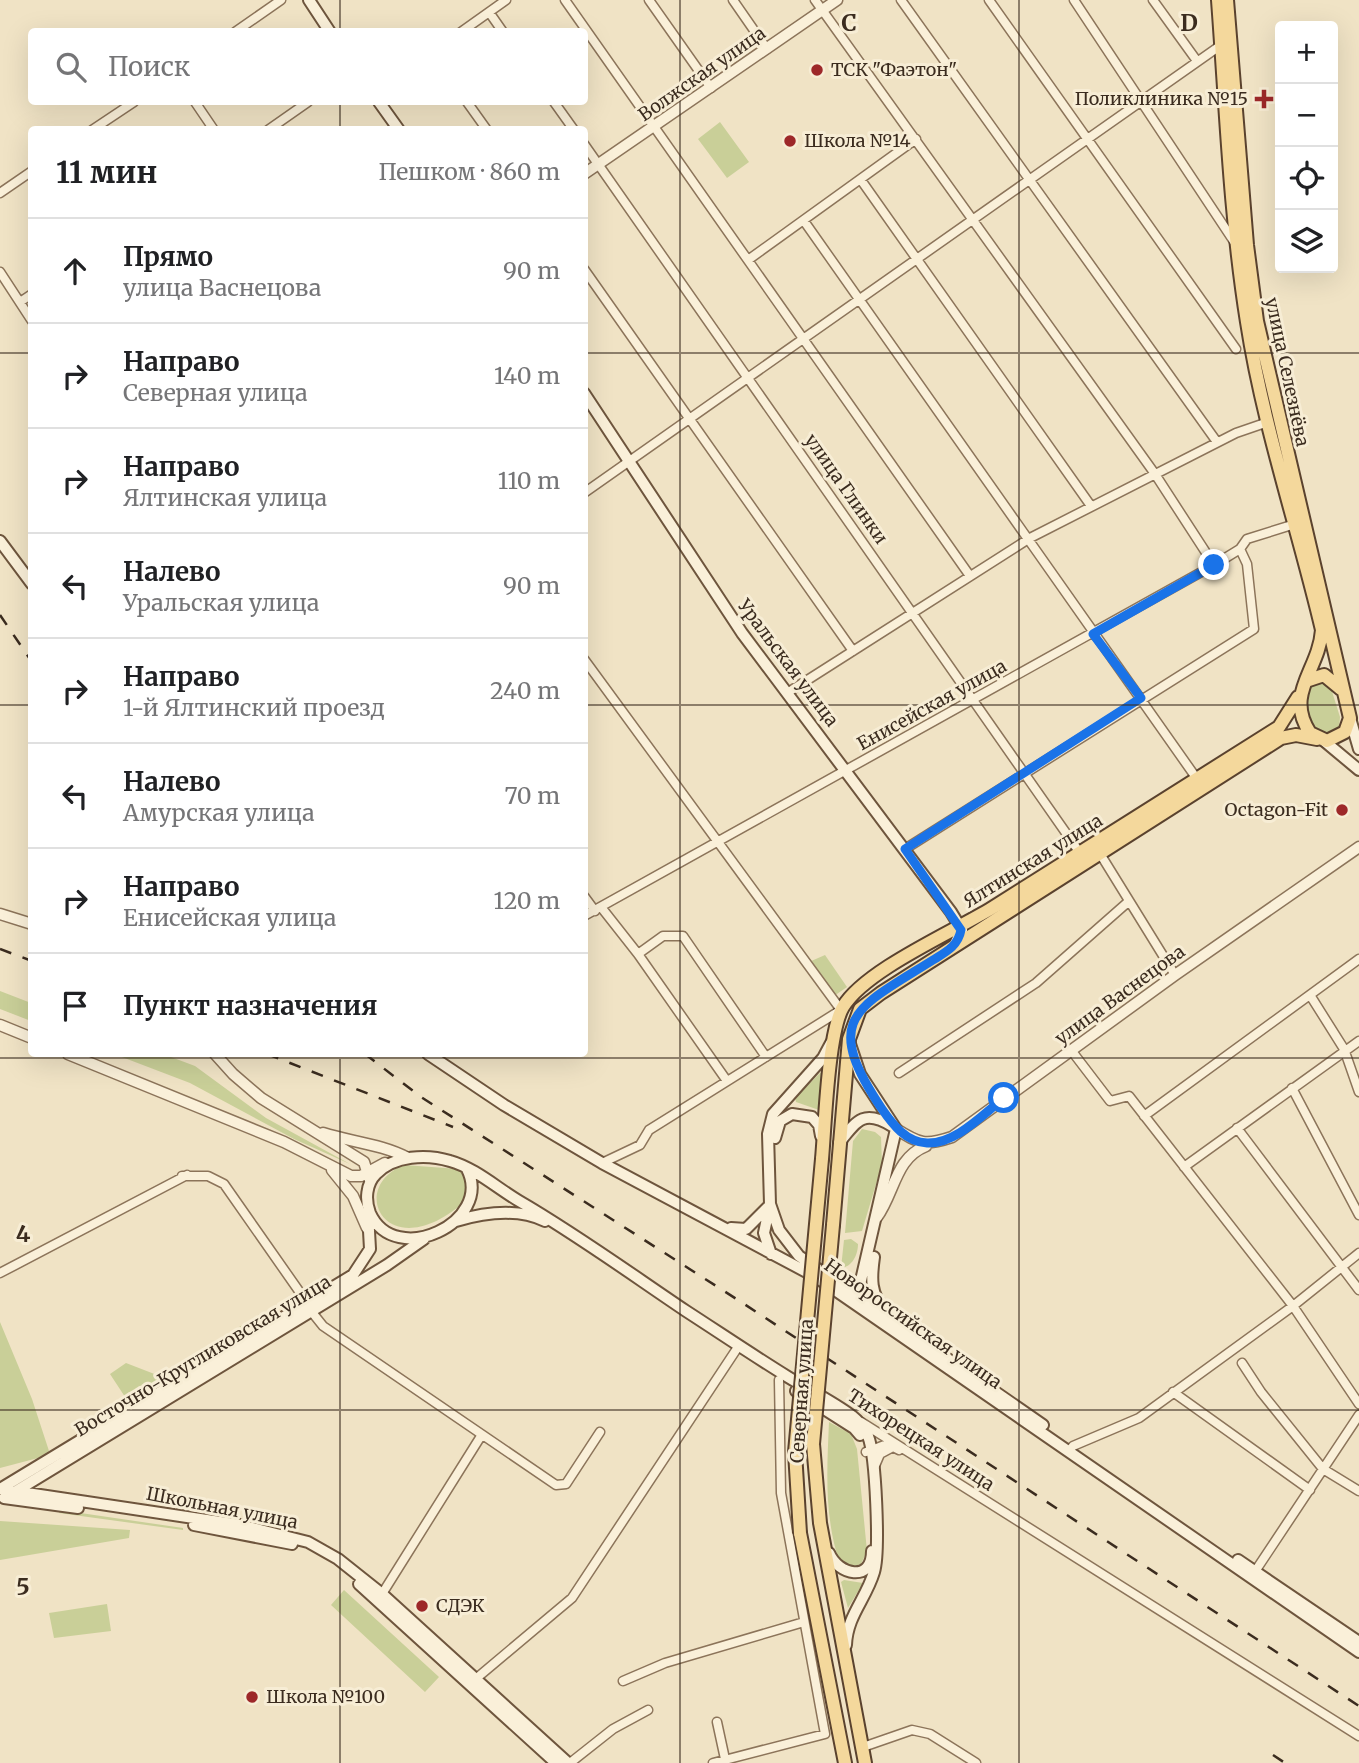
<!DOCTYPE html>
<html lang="ru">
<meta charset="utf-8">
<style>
body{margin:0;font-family:Merriweather,serif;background:#f6f6f6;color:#202124}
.controls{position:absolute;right:21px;top:21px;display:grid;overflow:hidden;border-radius:7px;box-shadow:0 7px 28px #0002}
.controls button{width:63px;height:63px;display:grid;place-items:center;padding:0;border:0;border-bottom:2px solid #e0e0e0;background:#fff;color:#202124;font:35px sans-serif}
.stop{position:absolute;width:21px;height:21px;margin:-16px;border:5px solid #1a73e8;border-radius:50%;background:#fff}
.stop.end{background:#1a73e8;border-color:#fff;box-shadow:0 2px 7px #0008}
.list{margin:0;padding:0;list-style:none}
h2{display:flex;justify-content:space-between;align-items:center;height:91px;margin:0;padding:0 28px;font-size:30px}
h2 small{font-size:23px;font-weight:400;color:#757577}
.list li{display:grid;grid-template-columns:46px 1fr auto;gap:21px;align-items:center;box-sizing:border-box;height:105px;padding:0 28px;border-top:2px solid #e0e0e0}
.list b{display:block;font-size:26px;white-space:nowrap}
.list p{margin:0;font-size:23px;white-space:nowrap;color:#757577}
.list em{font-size:23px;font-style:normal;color:#757577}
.icon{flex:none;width:38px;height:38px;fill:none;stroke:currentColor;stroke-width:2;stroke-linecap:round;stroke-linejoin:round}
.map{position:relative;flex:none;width:1359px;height:1763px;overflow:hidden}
.search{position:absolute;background:#fff;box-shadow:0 7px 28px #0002;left:28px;top:28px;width:560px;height:77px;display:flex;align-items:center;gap:18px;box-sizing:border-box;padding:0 24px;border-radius:7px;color:#757577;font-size:26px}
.panel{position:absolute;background:#fff;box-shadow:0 7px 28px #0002;left:28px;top:126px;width:560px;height:931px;border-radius:7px}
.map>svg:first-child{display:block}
.green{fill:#c9cf98}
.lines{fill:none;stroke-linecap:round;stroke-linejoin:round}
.minor-casing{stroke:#8c745a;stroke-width:11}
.tertiary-casing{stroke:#8c745a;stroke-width:13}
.secondary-casing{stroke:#6e553d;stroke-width:14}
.primary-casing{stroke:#5a422e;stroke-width:16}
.minor{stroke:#faf0d9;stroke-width:8}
.tertiary{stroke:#faf0d9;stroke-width:10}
.secondary{stroke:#faf0d9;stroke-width:10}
.primary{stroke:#f4d89c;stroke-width:12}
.rail{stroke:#3b2c1f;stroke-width:2.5;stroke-dasharray:12 12;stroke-linecap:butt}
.primary-bridge-casing{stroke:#5a422e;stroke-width:16;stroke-linecap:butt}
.primary-bridge{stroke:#f4d89c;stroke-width:12}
.route{stroke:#1a73e8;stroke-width:9}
.grid{fill:none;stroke:#3b2c1f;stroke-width:2;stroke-opacity:0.55}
.poi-dot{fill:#9d2829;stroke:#f7edd5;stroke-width:2.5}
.labels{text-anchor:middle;stroke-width:6;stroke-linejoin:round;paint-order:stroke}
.poi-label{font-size:18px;fill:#3b2c1f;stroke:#f7edd5;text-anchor:start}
.street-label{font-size:18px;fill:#3b2c1f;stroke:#f7edd5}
.grid-label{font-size:23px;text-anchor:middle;font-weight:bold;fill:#3b2c1f;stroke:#f7edd5;stroke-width:6;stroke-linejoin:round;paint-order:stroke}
</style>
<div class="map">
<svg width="1359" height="1763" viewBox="0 0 1359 1763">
<rect width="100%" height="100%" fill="#f0e3c5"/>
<path class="green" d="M720,122L749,162L727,178L698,139Z
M1321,680L1330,685L1340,717L1339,729L1330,737L1319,735C1308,721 1301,704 1309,686Z
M825,955L847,987L834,996L809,962Z
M0,991L31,1003V1021L0,1009Z
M114,1054H163L195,1066L266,1118L350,1164L294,1139L190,1083Z
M820,1073H823L819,1110L796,1102L795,1098Z
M862,1129L875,1132L881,1137L882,1164L862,1231L845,1233L853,1141Z
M404,1165L459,1169L468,1181L463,1203C387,1268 346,1188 404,1165Z
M851,1239L858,1244C858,1255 852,1267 841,1268L844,1240Z
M273,1311L277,1316L211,1355L215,1342L260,1314Z
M0,1322L32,1399L49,1451L38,1458L0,1468Z
M126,1363L157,1375L161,1383L129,1403L110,1374Z
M829,1422L851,1434L857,1449L867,1551L861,1564L852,1567L839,1561C824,1515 827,1469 829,1422Z
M60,1510L183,1528V1530L59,1513Z
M0,1521L130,1530L129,1538L0,1560Z
M844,1580L863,1583L848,1608L841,1582Z
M344,1590L439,1677L425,1692L331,1605Z
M107,1604L111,1631L54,1638L49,1613Z"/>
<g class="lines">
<defs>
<path id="minor" d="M565,0L970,576
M649,0L711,88
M733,0L767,49
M815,0L1155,474L1214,565
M901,0L1217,442
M989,0L1236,349
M1074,0L1235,243
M1153,0L1197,61
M489,12L503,32
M235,32L281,0
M461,32L506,0
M195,102L214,130
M467,102L487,130
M554,102L574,130
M92,130L134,102
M268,130L308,102
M584,144L1080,853
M861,180L1091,506
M0,193L32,171
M804,221L1197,779
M748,260L916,139
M584,269L853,651
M0,272L32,321
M20,302L32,294
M584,493L1224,43
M584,659L841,1010L649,1130L640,1145L602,1163
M787,693L1030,538L1236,433L1268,422
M905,849L1254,629L1247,564L1240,549
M1099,852L1175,975
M584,896L595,911
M601,907L638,954L727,1081
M584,916L1214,565L1240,549L1247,539L1295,524
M638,954L663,936H683L766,1057
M1310,995L1344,1049L1359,1092
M1071,1050L1110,1101L1129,1096L1293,1306L1359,1404
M899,1073L1036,983L1128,902
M1292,1088L1359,1215
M1144,1116L1359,959
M1237,1128L1359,1290
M1184,1167L1359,1041
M182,1176H208L224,1184L308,1304
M0,1273L187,1175
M311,1311L323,1326L556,1485L566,1484L600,1432
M1242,1363L1261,1392L1323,1469L1359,1491
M1173,1392L1310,1490
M861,1422L1359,1736
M1069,1451L1073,1446L1139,1418L1293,1306L1359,1253
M866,1452L890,1443
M874,1468L880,1454L893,1447L899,1450
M1252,1576L1359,1415
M382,1594L481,1436
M623,1681L665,1663L804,1622
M472,1682L572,1598L736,1350
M717,1722L725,1759
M863,1747L912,1730L930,1734L976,1763
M570,1763L613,1729L648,1710
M713,1763L825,1734L781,1493L779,1380"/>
<path id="tertiary" d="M584,174L837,0
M0,914L32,924
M0,1025L32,1038
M68,1054L284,1142L351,1176H361L385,1163
M215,1054L233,1074L261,1098L364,1162L369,1178
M896,1129C920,1144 925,1146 952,1137L1175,975L1359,847
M323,1133C351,1142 382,1144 408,1158
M332,1170L353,1196L367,1228
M877,1217C895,1192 895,1158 926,1146"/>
<path id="secondary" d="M309,0L330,32
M379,102L399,130
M584,393L742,633L951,912L962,930L954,946
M0,541L32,584
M1350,718L1359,749
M1323,740L1359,770
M849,1041L860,1074L896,1129L856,1302
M428,1054L504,1105L602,1163L816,1277L1359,1652
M775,1138L780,1121L792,1114L812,1117L819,1125L821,1136
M839,1143C857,1120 864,1109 892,1126
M467,1169C494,1222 395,1269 370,1213C365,1200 366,1184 376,1174C394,1155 427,1154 450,1161C475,1168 497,1188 519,1201C576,1234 631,1274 686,1311C720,1333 754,1356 788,1377C809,1390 832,1401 852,1416C857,1420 866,1429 868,1436C876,1456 880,1552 874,1572C866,1599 847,1616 846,1645
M770,1204L779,1230L799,1256L1043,1425
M456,1221C483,1213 518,1208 545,1221
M731,1228L746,1229L768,1207
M771,1254L764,1233L770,1204L768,1134L773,1114L823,1058L831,1043
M874,1257C871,1278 870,1294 885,1310
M796,1391L854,1428L860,1435
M0,1489L240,1525L308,1542L338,1559L382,1594L568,1763
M0,1489L353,1275L370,1249L368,1213
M13,1493L387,1265L424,1239
M4,1498L78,1508
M194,1525L292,1544
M829,1553C838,1575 872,1583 872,1551
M1238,1560L1359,1642
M359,1584L556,1763"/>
<path id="primary" d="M1218,0C1226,107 1230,216 1247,322C1263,426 1298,528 1322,630C1319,671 1284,693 1310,733L1327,741L1345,732L1350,718L1257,321L1247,245L1227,0
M1306,681L1324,675L1341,689
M822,1159C825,1126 828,1032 843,1007C865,970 953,932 992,908C1088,848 1183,787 1279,727L1298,697
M833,1225L849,1039L860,1009L881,993L1281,738L1296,735L1317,739
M813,1444L820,1523L865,1763
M800,1533L845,1763"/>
</defs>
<use href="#minor" class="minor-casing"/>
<use href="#tertiary" class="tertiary-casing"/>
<use href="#secondary" class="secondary-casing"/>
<use href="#primary" class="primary-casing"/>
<use href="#minor" class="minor"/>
<use href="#tertiary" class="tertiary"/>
<use href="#secondary" class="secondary"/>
<use href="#primary" class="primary"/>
<path class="rail" d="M0,615L32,662
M0,949L32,961
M267,1054L453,1127
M365,1054L421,1097L738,1300L1359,1706
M1273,1755L1285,1763"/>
<defs>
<path id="primary-bridge" d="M813,1444L833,1225
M800,1533L795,1452L822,1159"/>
</defs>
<use href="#primary-bridge" class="primary-bridge-casing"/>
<use href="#primary-bridge" class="primary-bridge"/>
</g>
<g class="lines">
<path class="route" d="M1004,1098C983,1114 956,1144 927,1143C906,1142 893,1125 882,1109C821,1018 855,1009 933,960C946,952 958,946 961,930L905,849L1141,698L1093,634L1214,565"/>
</g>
<path class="grid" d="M340,0V32M680,0V1763M1019,0V1763M340,102V130M0,353H32M584,353H1359M0,705H32M584,705H1359M340,1054V1763M0,1058H1359M0,1410H1359"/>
<g class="poi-dot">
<circle cx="817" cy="70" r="7"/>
<path d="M1260.5 88.5h7v7h7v7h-7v7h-7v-7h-7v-7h7z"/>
<circle cx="790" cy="141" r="7"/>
<circle cx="1342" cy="810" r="7"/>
<circle cx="422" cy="1606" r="7"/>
<circle cx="252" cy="1697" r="7"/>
</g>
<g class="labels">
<g class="poi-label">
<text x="831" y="76">ТСК "Фаэтон"</text>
<text x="1248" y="105" text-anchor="end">Поликлиника №15</text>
<text x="804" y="147">Школа №14</text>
<text x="1328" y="816" text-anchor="end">Octagon-Fit</text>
<text x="436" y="1612">СДЭК</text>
<text x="266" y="1703">Школа №100</text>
</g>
<g class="street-label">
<text transform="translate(702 74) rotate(-35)" y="6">Волжская улица</text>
<text transform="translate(1287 372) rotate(78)" y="6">улица Селезнёва</text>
<text transform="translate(846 489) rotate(55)" y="6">улица Глинки</text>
<text transform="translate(788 663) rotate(53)" y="6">Уральская улица</text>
<text transform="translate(932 705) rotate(-29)" y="6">Енисейская улица</text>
<text transform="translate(1033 861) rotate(-32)" y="6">Ялтинская улица</text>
<text transform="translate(1120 995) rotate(-36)" y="6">улица Васнецова</text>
<text transform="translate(913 1324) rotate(35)" y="6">Новороссийская улица</text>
<text transform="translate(203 1356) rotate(-31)" y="6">Восточно-Кругликовская улица</text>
<text transform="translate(802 1391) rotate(-86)" y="6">Северная улица</text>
<text transform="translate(921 1440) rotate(33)" y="6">Тихорецкая улица</text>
<text transform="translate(222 1508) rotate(11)" y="6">Школьная улица</text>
</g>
</g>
<g class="grid-label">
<text x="849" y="31">C</text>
<text x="1189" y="31">D</text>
<text x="23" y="1242">4</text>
<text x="23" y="1595">5</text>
</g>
</svg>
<div class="controls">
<button>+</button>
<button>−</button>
<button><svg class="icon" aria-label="locate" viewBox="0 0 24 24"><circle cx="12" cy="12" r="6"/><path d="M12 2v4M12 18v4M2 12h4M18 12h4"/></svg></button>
<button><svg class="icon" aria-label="layers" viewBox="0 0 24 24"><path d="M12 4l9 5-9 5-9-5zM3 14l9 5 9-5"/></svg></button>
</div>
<div class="stop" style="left:1004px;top:1098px"></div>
<div class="stop end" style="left:1214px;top:565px"></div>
<div class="search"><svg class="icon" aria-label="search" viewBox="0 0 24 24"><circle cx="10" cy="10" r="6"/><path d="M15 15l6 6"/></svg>Поиск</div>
<section class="panel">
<h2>11 мин<small>Пешком · 860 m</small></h2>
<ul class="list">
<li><svg class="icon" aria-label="ahead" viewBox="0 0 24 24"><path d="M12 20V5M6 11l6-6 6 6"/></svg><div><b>Прямо</b><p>улица Васнецова</p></div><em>90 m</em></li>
<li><svg class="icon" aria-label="right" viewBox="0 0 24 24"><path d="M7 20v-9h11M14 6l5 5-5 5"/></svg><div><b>Направо</b><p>Северная улица</p></div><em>140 m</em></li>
<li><svg class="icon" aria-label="right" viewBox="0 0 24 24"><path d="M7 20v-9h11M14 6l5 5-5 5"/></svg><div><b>Направо</b><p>Ялтинская улица</p></div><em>110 m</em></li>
<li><svg class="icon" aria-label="left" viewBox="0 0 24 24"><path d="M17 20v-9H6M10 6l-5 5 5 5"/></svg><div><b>Налево</b><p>Уральская улица</p></div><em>90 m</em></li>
<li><svg class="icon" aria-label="right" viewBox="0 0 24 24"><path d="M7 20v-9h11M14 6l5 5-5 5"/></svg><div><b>Направо</b><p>1-й Ялтинский проезд</p></div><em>240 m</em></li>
<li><svg class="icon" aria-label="left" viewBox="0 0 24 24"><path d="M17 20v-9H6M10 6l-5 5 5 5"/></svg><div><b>Налево</b><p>Амурская улица</p></div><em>70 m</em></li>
<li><svg class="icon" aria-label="right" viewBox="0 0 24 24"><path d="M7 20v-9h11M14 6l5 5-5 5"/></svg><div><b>Направо</b><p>Енисейская улица</p></div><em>120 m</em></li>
<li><svg class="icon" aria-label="arrive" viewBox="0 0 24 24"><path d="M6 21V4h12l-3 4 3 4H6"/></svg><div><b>Пункт назначения</b></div></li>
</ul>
</section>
</div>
